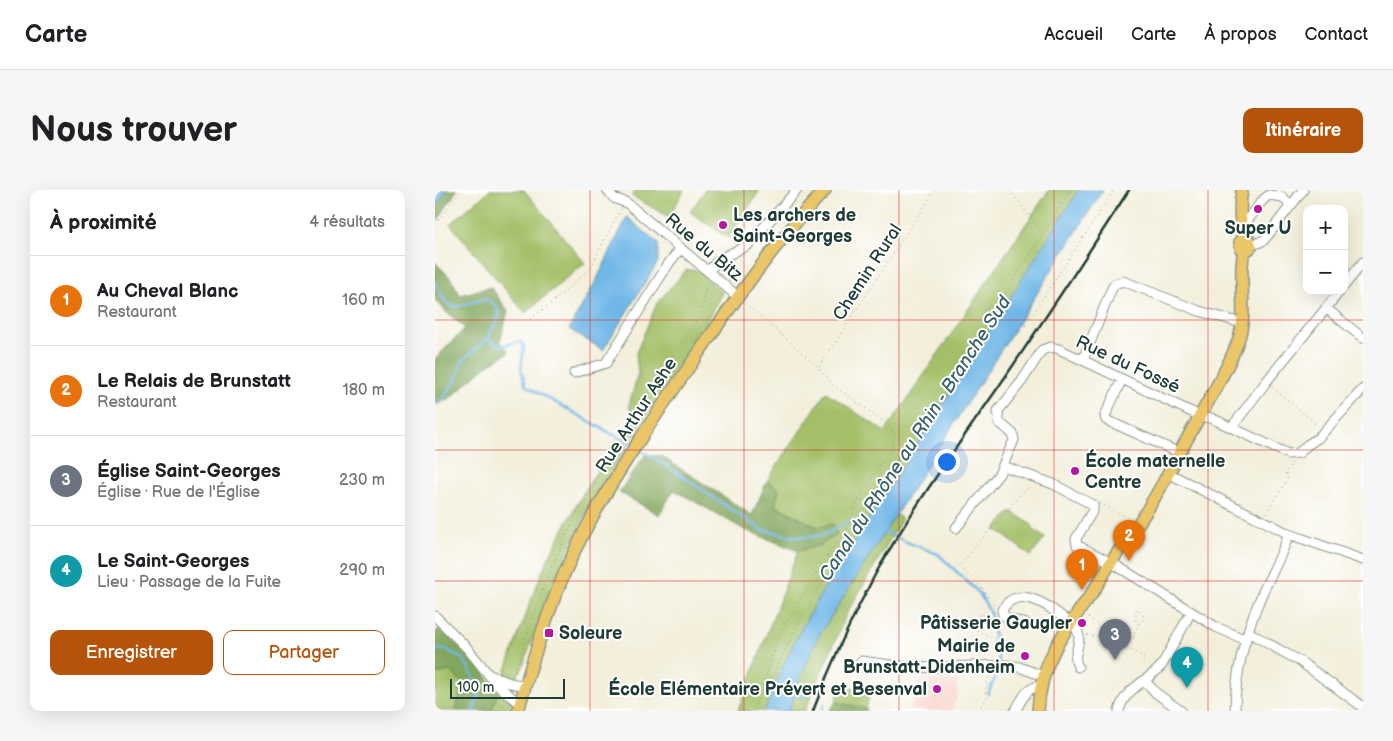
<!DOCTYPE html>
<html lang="fr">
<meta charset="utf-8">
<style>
body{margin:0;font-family:"Balsamiq Sans",sans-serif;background:#f6f6f6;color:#202124}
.controls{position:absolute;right:15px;top:15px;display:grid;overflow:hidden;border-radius:10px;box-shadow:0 5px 20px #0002}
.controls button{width:45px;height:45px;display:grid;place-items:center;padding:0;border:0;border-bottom:1px solid #e0e0e0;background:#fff;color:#202124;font:25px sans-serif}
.scale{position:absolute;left:15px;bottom:12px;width:115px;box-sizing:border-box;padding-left:5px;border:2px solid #1f3d34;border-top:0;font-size:14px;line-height:18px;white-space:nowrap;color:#1f3d34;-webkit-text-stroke:4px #fff;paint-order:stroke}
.you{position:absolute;left:511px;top:271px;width:18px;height:18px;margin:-12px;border:4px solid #fff;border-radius:50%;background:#1a73e8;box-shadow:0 0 0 8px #1a73e833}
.badge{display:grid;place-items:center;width:32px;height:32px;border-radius:50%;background:#b45309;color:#fff;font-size:16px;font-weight:700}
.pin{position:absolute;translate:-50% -41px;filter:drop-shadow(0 1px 2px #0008)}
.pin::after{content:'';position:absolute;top:26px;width:18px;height:15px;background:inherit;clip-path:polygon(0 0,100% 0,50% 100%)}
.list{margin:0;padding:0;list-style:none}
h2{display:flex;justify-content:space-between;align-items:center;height:65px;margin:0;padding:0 20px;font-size:21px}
h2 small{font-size:16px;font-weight:400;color:#757577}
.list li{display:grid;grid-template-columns:32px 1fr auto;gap:15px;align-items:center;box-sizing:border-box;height:90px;padding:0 20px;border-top:1px solid #e0e0e0}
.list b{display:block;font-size:19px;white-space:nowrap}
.list p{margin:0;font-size:16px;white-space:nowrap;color:#757577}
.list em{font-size:16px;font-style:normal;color:#757577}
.actions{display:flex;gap:10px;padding:15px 20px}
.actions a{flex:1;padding:11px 0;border:1px solid #b45309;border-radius:10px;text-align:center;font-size:18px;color:#b45309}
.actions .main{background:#b45309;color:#fff}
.map{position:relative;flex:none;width:928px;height:521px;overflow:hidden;border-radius:10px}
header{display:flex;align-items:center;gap:30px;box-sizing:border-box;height:70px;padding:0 25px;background:#fff;border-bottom:1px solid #e0e0e0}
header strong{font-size:24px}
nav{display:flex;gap:28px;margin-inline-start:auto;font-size:18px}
.intro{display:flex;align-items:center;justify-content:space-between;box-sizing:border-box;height:120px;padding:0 30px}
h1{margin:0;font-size:35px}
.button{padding:12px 22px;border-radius:10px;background:#b45309;color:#fff;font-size:18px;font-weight:700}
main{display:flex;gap:30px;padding:0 30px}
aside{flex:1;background:#fff;border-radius:10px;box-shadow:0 5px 20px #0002}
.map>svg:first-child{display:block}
.built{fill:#f7d1c7}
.green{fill:#a3c068;stroke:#617e4e}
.forest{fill:#82a65c;stroke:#507248}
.water{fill:#70b7e7;stroke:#487a8e}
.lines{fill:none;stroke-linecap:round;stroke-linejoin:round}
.stream{stroke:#70b7e7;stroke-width:2.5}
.minor-casing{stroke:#899688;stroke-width:11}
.major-casing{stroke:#899688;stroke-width:14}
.path{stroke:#899688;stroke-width:1;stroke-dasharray:1 4;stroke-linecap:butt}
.minor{stroke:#fff;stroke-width:9}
.major{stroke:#ebc669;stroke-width:11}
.rail{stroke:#1f3d34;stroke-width:2.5}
.grid{fill:none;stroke:#d62828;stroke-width:1;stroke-opacity:0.55}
.poi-dot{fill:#b5179e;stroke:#fff;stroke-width:2}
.labels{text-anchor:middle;stroke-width:4;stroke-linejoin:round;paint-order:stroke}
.poi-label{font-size:18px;font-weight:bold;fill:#1f3d34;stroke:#fff;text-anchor:start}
.street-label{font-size:18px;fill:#1f3d34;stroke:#fff}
.water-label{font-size:19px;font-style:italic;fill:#37626a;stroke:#fff}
</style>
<header>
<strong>Carte</strong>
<nav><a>Accueil</a><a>Carte</a><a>À propos</a><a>Contact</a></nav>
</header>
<div class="intro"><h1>Nous trouver</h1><a class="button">Itinéraire</a></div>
<main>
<aside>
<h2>À proximité<small>4 résultats</small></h2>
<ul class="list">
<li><span class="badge" style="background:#e8710a">1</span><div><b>Au Cheval Blanc</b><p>Restaurant</p></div><em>160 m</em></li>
<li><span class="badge" style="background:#e8710a">2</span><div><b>Le Relais de Brunstatt</b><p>Restaurant</p></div><em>180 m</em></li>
<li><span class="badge" style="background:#6b7280">3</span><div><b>Église Saint-Georges</b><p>Église · Rue de l'Église</p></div><em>230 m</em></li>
<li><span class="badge" style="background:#0f9aa8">4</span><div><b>Le Saint-Georges</b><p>Lieu · Passage de la Fuite</p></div><em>290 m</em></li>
</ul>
<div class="actions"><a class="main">Enregistrer</a><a>Partager</a></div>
</aside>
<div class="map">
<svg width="928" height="521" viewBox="0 0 928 521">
<rect width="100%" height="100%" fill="#fff"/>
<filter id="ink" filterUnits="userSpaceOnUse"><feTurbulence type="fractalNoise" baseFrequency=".02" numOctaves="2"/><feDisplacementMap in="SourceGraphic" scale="10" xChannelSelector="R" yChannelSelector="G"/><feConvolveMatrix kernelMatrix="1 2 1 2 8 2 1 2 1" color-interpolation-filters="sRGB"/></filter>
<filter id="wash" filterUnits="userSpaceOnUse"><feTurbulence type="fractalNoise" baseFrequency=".0096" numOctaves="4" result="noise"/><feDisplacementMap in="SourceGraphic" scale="20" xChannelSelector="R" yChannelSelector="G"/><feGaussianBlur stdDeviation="1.12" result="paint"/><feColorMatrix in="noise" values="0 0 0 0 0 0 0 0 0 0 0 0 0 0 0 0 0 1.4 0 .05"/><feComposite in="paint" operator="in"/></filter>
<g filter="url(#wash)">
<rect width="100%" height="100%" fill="#f3efdb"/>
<path class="built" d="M484,489L523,491L522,508L516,521H475Z"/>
<path class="green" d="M55,0H89L150,73L90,123L15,34Z
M201,0H249L234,27L197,6Z
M270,0H325L293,48L255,22Z
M614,0H644C584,95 524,190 463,284C414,359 360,435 330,521H303L363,361L386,355L382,337L340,315L344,299L332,291L391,202L450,242Z
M251,80H262L286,101L287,105L273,130L167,295L141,343L115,400L87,479L83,484L74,508L76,521H56C74,474 89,425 109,378C129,334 154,293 180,252L185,255L198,233L194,215L203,184L201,163L222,113Z
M576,321L597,335V339L610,348L596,366L560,339Z
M461,324L467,329L412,423L370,521H354L364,490L383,447Z
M15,481L27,492L21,521H0V484Z
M405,496L435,502L431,519L401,512Z"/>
<path class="forest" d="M12,0H22L0,35V18Z
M0,72L16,88L25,105L56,97L73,121L65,151L74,162L49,178L14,209L0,215V169L30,138L11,122L0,111Z
M210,265L226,266L317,325L332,291L344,299L340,316L382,337L398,334L402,344L386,355L363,361L310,340L239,300L224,325L184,302Z
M5,438L43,474L63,503L56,521H21L27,492L15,481L0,484V442Z
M401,512L431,519L433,521H394Z"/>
<path class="water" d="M0,0H12L0,18Z
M644,0H668L383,447L364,490L354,521H330C360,435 414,359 463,284C524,190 583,94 644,0Z
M192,27L223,53V72L168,160L134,139L163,87Z"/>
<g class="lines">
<path class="stream" d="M0,93L10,111L19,117L50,109L61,115L64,127L52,149L27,171L22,188L7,210L0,212
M52,149L66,156L85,151L89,156L86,179L91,196L197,255
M203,259L223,270L325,339L361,347H378L391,344L412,332L424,330L434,332
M449,341L469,351L503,364L544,403L554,420L556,426L564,472
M0,460L11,459L29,470L40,490L44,505L38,521
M358,503L371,507
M553,504L564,479
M387,521L389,514"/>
</g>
</g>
<g filter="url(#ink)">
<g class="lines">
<defs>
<path id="minor" d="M172,0L179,8L192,13L302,106
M807,34C820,27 821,13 834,5L847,7L856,15
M816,54L823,53L829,50L868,0
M273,81L285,69L313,55L362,0
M909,96L928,72
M892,119L928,148
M648,170L677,98L680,94L688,91L764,121L807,133
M139,183L171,173L234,73L246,58
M687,189L670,226L671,230L745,263
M797,237L831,192L905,101
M568,276L618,294L658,315V320L641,349L642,355L682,376L781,437L811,450
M733,283L854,344L928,370
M521,338L564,284L579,250L578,244L564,232L563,221L587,191L607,160L616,157L624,159L765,226L776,228L853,264L864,263L872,255L883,248L928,199
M0,426L32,458L62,495L85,514
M592,434L574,429L568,425L567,420C585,389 623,423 641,438C650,453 635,462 643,477
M813,442L866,472L928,517
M426,471L478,478L572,475L584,477L608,486
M57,486L75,493L90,496
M709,490L721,503L746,521
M580,521C586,512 592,495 605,497
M684,521C690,497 713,492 727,475L756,422
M800,521C800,481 811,441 827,404C836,384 847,365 854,344"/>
<path id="major" d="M807,0C804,16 805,33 809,49L814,50L816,57L811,61L806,59L805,52L809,49
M83,521C100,461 119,399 148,344C180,284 218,229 256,174C297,114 339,54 390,0
M603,521C605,473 628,443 655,406C663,395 669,382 677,371C685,358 695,346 703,334C723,305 739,272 756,242C772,212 792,182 803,151C814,121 802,90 809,61"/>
</defs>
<use href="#minor" class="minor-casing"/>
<use href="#major" class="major-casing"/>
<path class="path" d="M575,0L608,45
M0,34L26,0
M310,113L384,178L399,196L455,236L459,246L457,258L426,304L413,336L378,387L345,443L319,521
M95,129L119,111L156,78L165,58L186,19
M590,136L679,0
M384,177L500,0
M837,197L882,235
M458,258L471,262
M665,313L695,329
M831,323L853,288L850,283L858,272
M559,415L546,397L524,376L588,302L596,296
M558,422L535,428L534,432L536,437L561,450
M653,427L667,438
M561,431V450L566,467
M652,445L679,449L689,454C701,450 698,444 703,436C704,433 707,432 709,429L707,423L702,419L700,429L703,435
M663,446L668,435
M680,450V452L709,467L707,471L716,475
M78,486C93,440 108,394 129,350C167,271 217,197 265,125C270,114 267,102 273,91
M67,521L69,511
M326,521C338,484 354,450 373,416L636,0
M547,521L546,516L552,508L550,502L554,484"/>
<use href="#minor" class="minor"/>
<use href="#major" class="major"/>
<path class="rail" d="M378,521C396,473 417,427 441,383C477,319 520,259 562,199C607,133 651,67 694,0"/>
</g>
</g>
<path class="grid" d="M155,0V521M309,0V521M464,0V521M619,0V521M773,0V521M0,130H928M0,260H928M0,391H928"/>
<g class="poi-dot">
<circle cx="823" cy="19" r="5"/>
<circle cx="288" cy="35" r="5"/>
<circle cx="640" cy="281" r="5"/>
<circle cx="647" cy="433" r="5"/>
<rect x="109" y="438" width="10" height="10" rx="2.5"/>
<circle cx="590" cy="466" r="5"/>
<circle cx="502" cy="499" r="5"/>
</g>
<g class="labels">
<g class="poi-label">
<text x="298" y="31">Les archers de<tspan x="298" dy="21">Saint-Georges</tspan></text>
<text x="823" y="44" text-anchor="middle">Super U</text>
<text x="650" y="277">École maternelle<tspan x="650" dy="21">Centre</tspan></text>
<text x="637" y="439" text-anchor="end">Pâtisserie Gaugler</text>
<text x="124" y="449">Soleure</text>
<text x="580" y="462" text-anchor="end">Mairie de<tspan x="580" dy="21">Brunstatt-Didenheim</tspan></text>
<text x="492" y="505" text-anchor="end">École Elémentaire Prévert et Besenval</text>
</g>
<g class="street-label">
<text transform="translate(269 57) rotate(40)" y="6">Rue du Bitz</text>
<text transform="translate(432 82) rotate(-57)" y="6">Chemin Rural</text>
<text transform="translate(693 174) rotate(25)" y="6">Rue du Fossé</text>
<text transform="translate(201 225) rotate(-57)" y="6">Rue Arthur Ashe</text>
</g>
<g class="water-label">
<text transform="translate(479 248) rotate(-57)" y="7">Canal du Rhône au Rhin - Branche Sud</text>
</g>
</g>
</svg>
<div class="controls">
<button>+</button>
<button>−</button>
</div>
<div class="scale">100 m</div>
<div class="you"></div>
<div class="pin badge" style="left:647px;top:400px;background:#e8710a">1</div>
<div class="pin badge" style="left:694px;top:371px;background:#e8710a">2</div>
<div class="pin badge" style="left:680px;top:470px;background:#6b7280">3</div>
<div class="pin badge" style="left:752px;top:498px;background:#0f9aa8">4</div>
</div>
</main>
